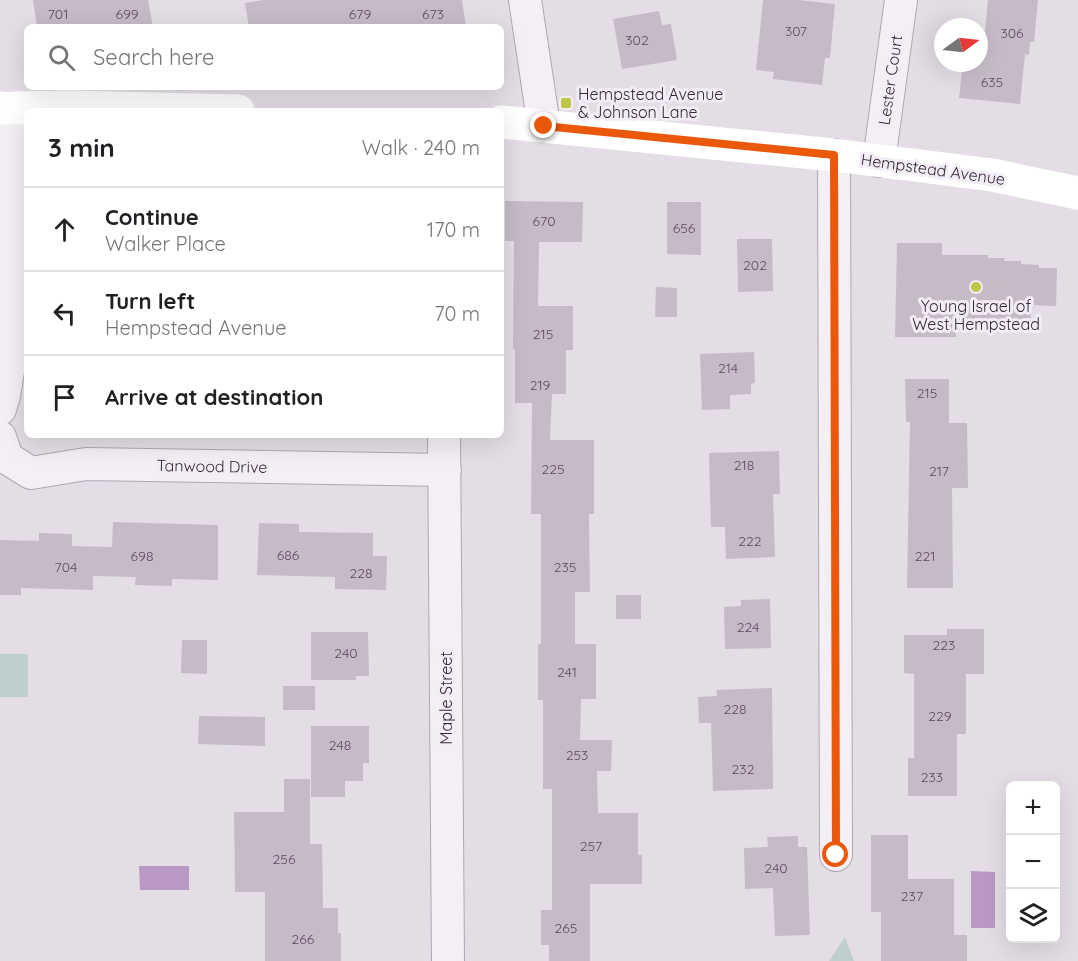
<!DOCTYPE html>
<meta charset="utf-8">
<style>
body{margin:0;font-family:Quicksand,sans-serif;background:#f6f6f6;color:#202124}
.controls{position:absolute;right:18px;bottom:18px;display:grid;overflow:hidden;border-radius:9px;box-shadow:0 6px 24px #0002}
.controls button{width:54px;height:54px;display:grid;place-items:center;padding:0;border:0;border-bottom:2px solid #e0e0e0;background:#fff;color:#202124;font:30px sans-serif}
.compass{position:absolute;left:934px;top:18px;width:54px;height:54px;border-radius:50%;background:#fff;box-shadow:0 6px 24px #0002;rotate:75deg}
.stop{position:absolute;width:18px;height:18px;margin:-14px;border:4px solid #ea580c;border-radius:50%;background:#fff}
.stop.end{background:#ea580c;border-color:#fff;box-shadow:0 2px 6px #0008}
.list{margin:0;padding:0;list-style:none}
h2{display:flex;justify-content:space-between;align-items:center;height:78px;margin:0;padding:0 24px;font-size:26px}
h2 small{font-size:20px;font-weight:400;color:#757577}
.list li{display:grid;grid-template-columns:39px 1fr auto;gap:18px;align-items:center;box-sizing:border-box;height:84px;padding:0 24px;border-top:2px solid #e0e0e0}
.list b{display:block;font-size:22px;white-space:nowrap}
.list p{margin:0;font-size:20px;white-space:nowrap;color:#757577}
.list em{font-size:20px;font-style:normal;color:#757577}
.icon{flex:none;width:33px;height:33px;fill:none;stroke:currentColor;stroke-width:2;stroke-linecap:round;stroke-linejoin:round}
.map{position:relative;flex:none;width:1078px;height:961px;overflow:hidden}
.search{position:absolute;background:#fff;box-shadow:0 6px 24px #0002;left:24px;top:24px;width:480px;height:66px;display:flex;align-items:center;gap:15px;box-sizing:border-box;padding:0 21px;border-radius:9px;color:#757577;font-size:22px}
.panel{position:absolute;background:#fff;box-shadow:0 6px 24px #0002;left:24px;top:108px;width:480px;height:330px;border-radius:9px}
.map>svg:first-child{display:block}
.green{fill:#becfce}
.water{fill:#b899c4}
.building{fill:#c6bac8}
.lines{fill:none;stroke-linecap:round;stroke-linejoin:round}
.minor-casing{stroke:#b0a6b3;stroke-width:34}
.minor{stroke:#f4eff4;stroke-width:32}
.secondary{stroke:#fff;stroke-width:33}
.route{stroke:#ea580c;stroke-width:8}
.poi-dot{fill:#bfc647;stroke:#f2ecf4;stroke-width:2}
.labels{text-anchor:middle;stroke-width:6;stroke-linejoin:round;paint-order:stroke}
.number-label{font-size:14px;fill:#5c4c5e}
.street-label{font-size:16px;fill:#38273b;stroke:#f2ecf4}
.poi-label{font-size:16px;fill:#38273b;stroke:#f2ecf4;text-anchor:start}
</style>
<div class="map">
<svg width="1078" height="961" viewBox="0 0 1078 961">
<rect width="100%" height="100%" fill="#e4dde6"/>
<path class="green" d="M0,654H28V697H0Z
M845,937L854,961H829Z"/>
<path class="water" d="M139,866H189V890H140Z
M971,871L995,872V928H971Z"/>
<path class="building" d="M33,0H148L153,27H37Z
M263,0H462L466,27H249L245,3Z
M763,0H799L835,4L830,58H825L822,85L773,79L774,72L756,70Z
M988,0H1038L1034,42H1030L1029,55L1025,54L1020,104L959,98L963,63L982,62Z
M659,11L662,25L671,24L677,60L622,69L613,19Z
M505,201L583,202L582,242H539L538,306H573V350H566V394H552L550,440H594V514H589L590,592H575V644H596V699H581L580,740H612L611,771H597L598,813H638V855H642V884H590V961H549V945H541V910H552V789H543V700H538V644H541V514H531L532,403H515V349H513L514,241H505Z
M667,202H701V255L667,254Z
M737,239H772L773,291L738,292Z
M897,243H942V255H988V258H1005L1004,261H1021V264L1039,265V268H1057L1056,306L1031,305L1030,328L956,327V337H895Z
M656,287L677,288V317H655Z
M754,352L755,383L751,384V394L730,395V409L702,410L700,354Z
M905,379H949V423H967L968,488H952L953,588H907L910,422H906Z
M779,451L780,494H773L775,557L726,559L725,527H711L709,453Z
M113,522L218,525V580L172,579V586L135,585L136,577L93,576V590L21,588V595H0V540L39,541V533L72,534V546L112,547Z
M259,523L299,524V532L373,533V556H387L386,590L335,589V577L257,575Z
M616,595H641V619H616Z
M770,599L771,648L725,649L724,607L741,606V600Z
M947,629H984V674H966V734H957V796H908V758H914V674L904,673V635H947Z
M311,632H368L369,676H356V680H311Z
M182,640H207V674L181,673Z
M283,686H315V710H283Z
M772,688L773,789L713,791L711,723H699L698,697L717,696L716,690Z
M199,716L265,717V746L198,744Z
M311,726H369V763H363V781H345V797H311Z
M284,779H310V844H322L323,908H338V933H341V961H265V892H235L234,812H284Z
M871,835H908V879H954V935H967V961H881V912H871Z
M798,836V847H807L810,935L775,936L773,888L745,889L744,848L768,847L767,837Z"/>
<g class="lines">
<defs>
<path id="minor" d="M525,0L544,126
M834,155L836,855
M879,161L901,0
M0,409L4,396L9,365L10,108
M444,435L448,961
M0,437L7,458L31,473L86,464L445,470"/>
</defs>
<use href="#minor" class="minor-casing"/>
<use href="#minor" class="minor"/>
<path class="secondary" d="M0,108L74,107L238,111
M501,122L834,155L992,175L1078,193"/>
</g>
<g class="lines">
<path class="route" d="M544,126L834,155L836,855"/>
</g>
<g class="poi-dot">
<rect x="560" y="97" width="12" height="12" rx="3"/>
<circle cx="976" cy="287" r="6"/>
</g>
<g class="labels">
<g class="number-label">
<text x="58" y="19">701</text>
<text x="127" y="19">699</text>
<text x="360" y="19">679</text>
<text x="433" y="19">673</text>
<text x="796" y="36">307</text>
<text x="1012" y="38">306</text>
<text x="637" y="45">302</text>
<text x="992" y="87">635</text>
<text x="544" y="226">670</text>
<text x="684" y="233">656</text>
<text x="755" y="270">202</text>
<text x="543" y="339">215</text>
<text x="728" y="373">214</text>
<text x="540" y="390">219</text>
<text x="927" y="398">215</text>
<text x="744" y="470">218</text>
<text x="553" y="474">225</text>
<text x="939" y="476">217</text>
<text x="750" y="546">222</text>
<text x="288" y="560">686</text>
<text x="142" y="561">698</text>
<text x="925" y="561">221</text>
<text x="66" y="572">704</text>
<text x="565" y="572">235</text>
<text x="361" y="578">228</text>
<text x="748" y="632">224</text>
<text x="944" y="650">223</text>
<text x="346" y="658">240</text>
<text x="567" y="677">241</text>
<text x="735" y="714">228</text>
<text x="940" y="721">229</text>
<text x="340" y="750">248</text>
<text x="577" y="760">253</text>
<text x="743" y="774">232</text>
<text x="932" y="782">233</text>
<text x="591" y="851">257</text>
<text x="284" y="864">256</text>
<text x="776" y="873">240</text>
<text x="912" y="901">237</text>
<text x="566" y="933">265</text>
<text x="303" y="944">266</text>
</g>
<g class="street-label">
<text transform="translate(890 80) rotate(-82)" y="6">Lester Court</text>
<text transform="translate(933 169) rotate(8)" y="6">Hempstead Avenue</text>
<text transform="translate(212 466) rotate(1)" y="6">Tanwood Drive</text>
<text transform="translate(446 698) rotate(-90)" y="6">Maple Street</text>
</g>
<g class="poi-label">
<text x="578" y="100">Hempstead Avenue<tspan x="578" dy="18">&amp; Johnson Lane</tspan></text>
<text x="976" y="312" text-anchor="middle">Young Israel of<tspan x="976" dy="18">West Hempstead</tspan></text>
</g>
</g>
</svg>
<div class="controls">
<button>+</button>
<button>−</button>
<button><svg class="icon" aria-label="layers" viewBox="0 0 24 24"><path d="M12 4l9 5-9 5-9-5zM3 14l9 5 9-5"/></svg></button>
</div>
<svg class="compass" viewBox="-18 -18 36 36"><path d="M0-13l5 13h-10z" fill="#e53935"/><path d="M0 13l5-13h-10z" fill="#757577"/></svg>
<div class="stop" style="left:836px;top:855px"></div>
<div class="stop end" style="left:544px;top:126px"></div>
<div class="search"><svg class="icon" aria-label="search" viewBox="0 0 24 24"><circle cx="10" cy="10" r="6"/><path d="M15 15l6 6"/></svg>Search here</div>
<section class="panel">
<h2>3 min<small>Walk · 240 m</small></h2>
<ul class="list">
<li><svg class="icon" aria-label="ahead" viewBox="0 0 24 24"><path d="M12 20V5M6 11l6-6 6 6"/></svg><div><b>Continue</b><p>Walker Place</p></div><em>170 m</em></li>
<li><svg class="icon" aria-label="left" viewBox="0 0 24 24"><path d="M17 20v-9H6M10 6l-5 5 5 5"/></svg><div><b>Turn left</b><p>Hempstead Avenue</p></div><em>70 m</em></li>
<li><svg class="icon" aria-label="arrive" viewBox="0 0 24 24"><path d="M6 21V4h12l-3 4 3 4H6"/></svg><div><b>Arrive at destination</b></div></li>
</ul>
</section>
</div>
